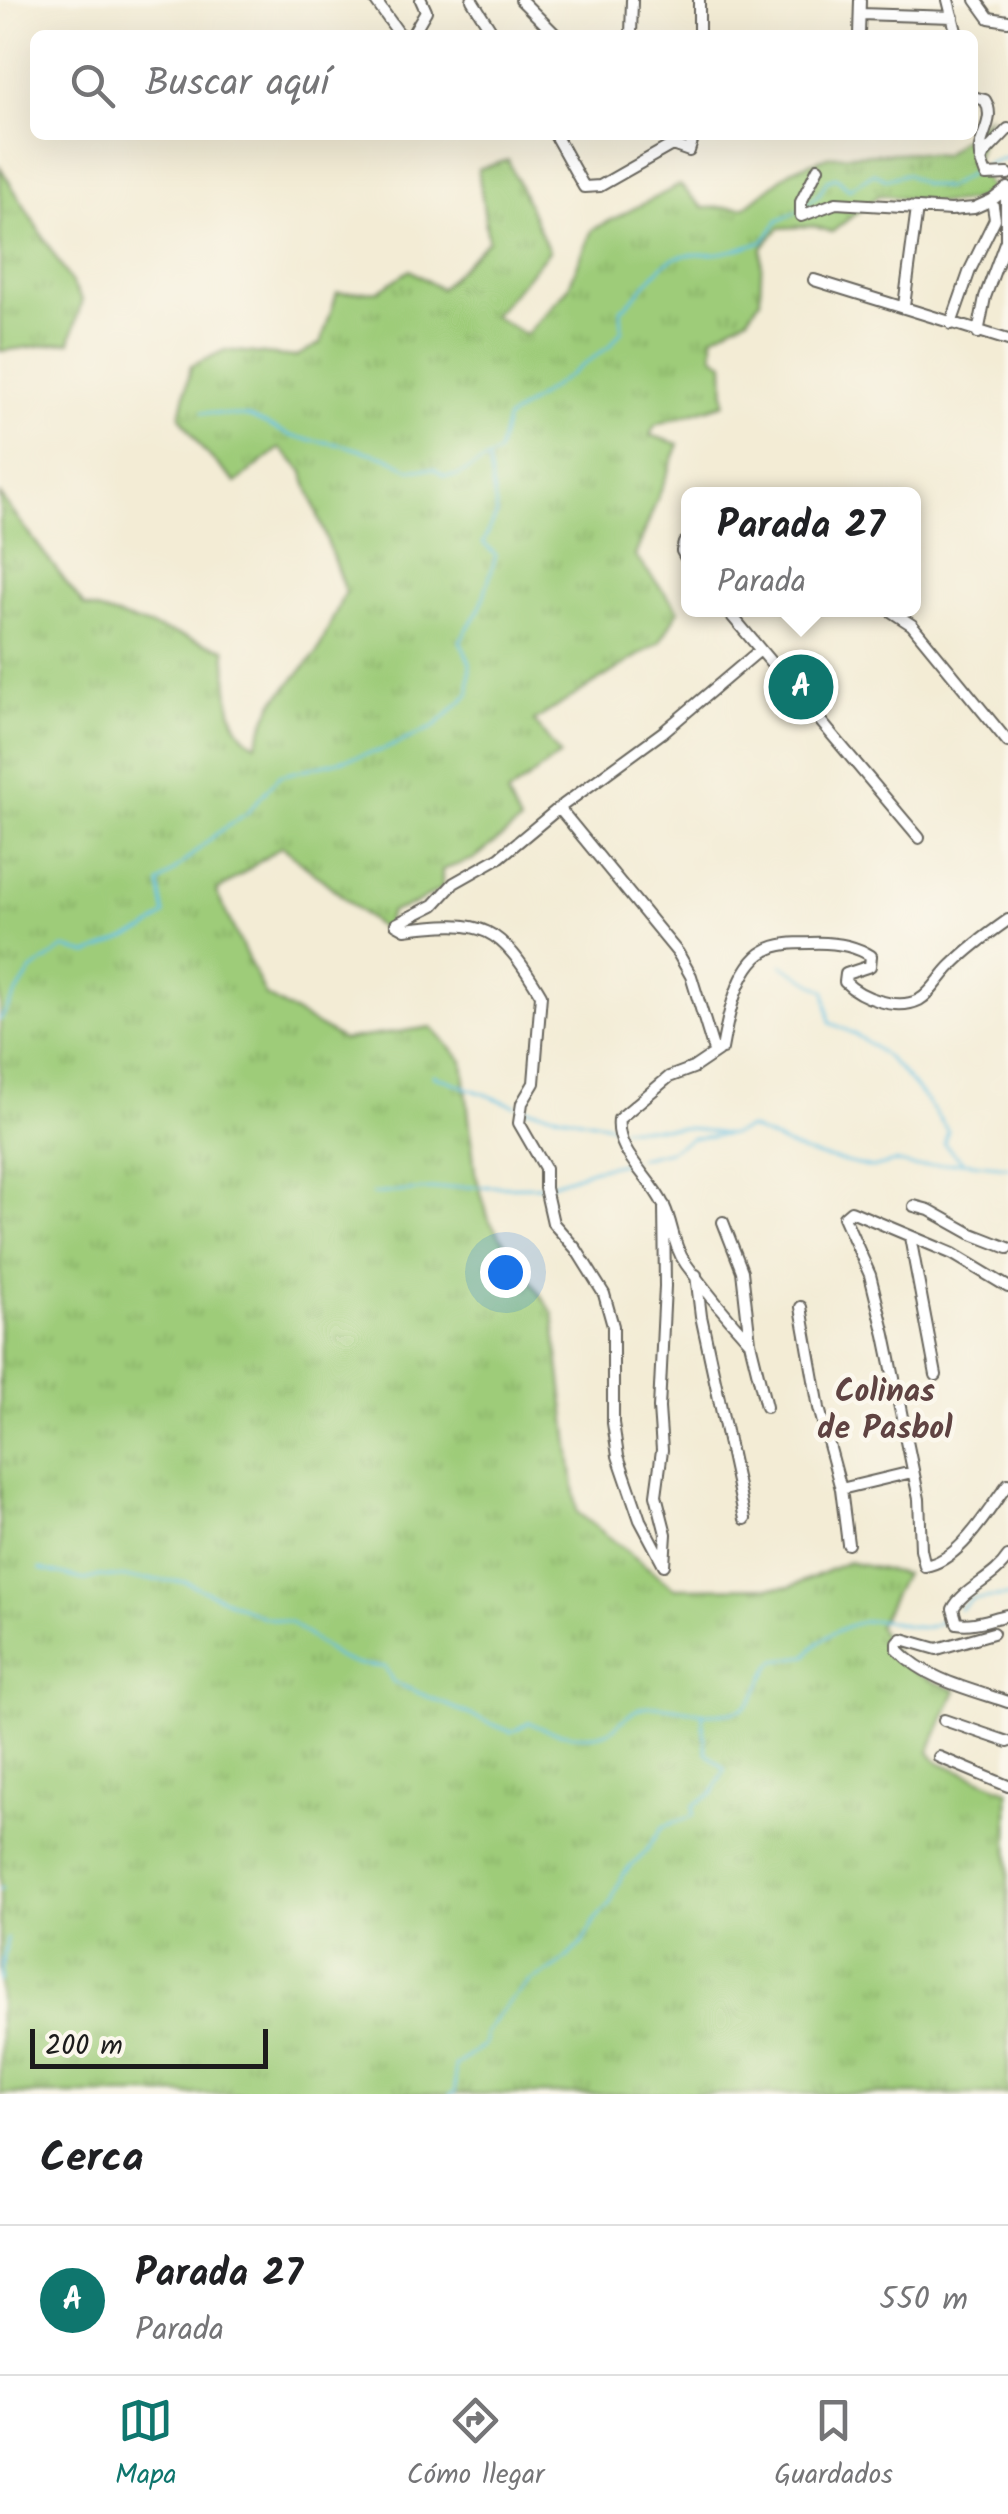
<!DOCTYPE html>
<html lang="es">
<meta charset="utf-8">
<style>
body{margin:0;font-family:Kalam,sans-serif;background:#f6f6f6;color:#202124}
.scale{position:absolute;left:30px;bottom:25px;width:238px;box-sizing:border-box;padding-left:10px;border:5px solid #1c1c1c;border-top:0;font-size:28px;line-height:35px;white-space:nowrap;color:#1c1c1c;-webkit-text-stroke:8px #fbf7ec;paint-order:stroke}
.you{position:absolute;left:505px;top:1272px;width:35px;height:35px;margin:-25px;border:8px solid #fff;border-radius:50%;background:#1a73e8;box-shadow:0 0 0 15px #1a73e833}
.badge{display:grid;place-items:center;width:65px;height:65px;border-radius:50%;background:#0f766e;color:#fff;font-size:32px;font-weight:700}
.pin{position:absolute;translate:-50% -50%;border:5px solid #fff;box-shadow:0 2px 10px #0006}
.popup{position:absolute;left:681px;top:487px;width:240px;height:130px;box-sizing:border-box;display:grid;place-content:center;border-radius:15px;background:#fff;filter:drop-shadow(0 2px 8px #0005);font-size:32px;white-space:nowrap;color:#757577}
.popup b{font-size:38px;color:#202124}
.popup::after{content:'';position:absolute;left:50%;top:100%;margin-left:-20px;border:20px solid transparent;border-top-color:#fff}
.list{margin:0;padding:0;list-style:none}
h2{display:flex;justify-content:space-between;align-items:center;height:130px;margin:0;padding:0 40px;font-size:42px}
h2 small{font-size:32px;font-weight:400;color:#757577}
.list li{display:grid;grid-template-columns:65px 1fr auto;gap:30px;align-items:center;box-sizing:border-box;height:150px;padding:0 40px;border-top:2px solid #e0e0e0}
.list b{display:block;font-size:38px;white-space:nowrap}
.list p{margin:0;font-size:32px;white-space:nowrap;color:#757577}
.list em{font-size:32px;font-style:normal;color:#757577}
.icon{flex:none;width:55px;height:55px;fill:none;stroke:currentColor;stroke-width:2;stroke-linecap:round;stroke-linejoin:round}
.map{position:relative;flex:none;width:1008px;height:2094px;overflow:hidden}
.search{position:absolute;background:#fff;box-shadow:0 10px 40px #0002;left:30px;right:30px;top:30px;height:110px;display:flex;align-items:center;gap:25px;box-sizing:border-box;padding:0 35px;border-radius:15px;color:#757577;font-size:38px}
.sheet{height:280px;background:#fff}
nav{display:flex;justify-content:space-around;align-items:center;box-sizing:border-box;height:140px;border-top:2px solid #e0e0e0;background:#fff;font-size:28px;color:#757577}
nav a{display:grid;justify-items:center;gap:5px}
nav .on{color:#0f766e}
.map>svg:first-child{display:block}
.grass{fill:url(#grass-tufts);stroke:#5d744a;stroke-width:2.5}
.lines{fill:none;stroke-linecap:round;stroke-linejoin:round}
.stream{stroke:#65c1e3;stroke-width:2.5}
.minor-casing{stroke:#67655d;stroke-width:14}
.minor{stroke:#fff;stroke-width:10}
.labels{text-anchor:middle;stroke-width:9;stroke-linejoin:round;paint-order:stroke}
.neighbourhood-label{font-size:32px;font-weight:bold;fill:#5f4342;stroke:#fbf7ec}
</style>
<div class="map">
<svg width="1008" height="2094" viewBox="0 0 1008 2094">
<defs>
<pattern id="grass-tufts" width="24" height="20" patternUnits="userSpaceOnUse" patternTransform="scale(2.5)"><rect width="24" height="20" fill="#9ecc79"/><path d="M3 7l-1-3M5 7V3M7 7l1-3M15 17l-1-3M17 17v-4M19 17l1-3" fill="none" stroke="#88af68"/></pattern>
</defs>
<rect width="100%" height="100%" fill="#fbf7ec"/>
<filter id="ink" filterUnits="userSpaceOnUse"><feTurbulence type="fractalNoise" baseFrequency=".01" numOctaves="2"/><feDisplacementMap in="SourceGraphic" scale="20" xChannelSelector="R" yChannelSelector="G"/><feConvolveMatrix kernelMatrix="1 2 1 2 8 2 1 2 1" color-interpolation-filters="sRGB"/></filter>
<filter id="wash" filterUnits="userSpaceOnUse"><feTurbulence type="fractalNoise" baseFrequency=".0048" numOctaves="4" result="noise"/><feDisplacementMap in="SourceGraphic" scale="40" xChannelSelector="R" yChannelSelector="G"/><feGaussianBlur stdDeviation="2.25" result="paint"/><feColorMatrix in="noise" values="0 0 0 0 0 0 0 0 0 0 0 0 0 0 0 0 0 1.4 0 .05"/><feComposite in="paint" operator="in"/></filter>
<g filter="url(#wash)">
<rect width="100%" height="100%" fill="#f3ecd5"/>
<path class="grass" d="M988,117L975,161L992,191C958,213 917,199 879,195L832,232L814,226L779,228L762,248L760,300L748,317L713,336V355L724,363L725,403L655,425L650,435L679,444L635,556L679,610L660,642L534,721L560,755L507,795L520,823L474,859L442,870V888L415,904L390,912L384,931L282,846L216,892L266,996L343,1040L431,1027L463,1061L475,1172L489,1220L553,1313L577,1512L674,1588L790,1587L848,1562L904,1574L878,1626C903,1670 910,1673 956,1690L929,1752L936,1761L1008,1790V2094H0V495L84,606L225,649C229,682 223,728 256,744L273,703L317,653L345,592L302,470L280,448L236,483L201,448L180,416L191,366L225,350L295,357L321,343L337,293L378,291L410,270L440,289L488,240L478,169L508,160L549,251L493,316L526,335L568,288L592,230L680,185L703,208L745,207L793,169L830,156L911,152L943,155L967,135H973V130Z
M0,167L82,300L70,342L0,351Z"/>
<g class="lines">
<path class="stream" d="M986,164L1008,157
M805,206L820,193L827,180L836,177L849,189L874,173L887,179L906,174L923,184L946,188L979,168
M202,412L250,417L294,437L343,445L392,459L409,469H434L444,476H457L488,459
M782,965L825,991L830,1023C881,1041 918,1087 948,1131L944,1144L962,1161
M0,1020L31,971L64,948L88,954L146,930L165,915L159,884L216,834L247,813L279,776L383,750L434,727L469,694L470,663L460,641L481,606L496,555L483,543L497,514L488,459L498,453L506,420L610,346L622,330L621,309C639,297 647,278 665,264C684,249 702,257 725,252C738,250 750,244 763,242L778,221L798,211
M433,1075L516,1106
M524,1108L614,1126
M622,1128H689L730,1135L749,1128L805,1153L872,1168L895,1162L915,1167L963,1162L1008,1167
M638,1158L669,1151L692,1138L726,1135
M548,1185L595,1169L631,1161
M372,1194L457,1187L540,1186
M40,1569L85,1580L100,1576L186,1582L263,1617L290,1622L337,1657L355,1664L385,1667L393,1682L511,1732L530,1722C547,1734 592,1741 611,1730C624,1721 632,1707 650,1706C679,1705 713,1721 741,1709C760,1701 761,1673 776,1660L807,1656C822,1633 863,1615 891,1622C911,1626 925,1633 943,1620
M960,1609L972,1599L1008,1596
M0,1889L2,1888
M0,1981L7,1939
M450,2094L455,2092V2066L485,2044V2034L501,2011L529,1982L554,1969L582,1944L595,1920L611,1902L622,1875L645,1853L662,1827L693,1816L694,1805L713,1793L725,1769L706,1752L702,1712"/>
</g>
</g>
<g filter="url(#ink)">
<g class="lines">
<defs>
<path id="minor" d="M375,0L400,35
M472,0L494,35
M521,0L556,35
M948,0L957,35
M976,0L989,18L1008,21
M860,14L953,17
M412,35L426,11L421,0
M631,35L632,0
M699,35V0
M859,35L860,0
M973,97L985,100C998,122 974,139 981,161
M1008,129L984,154L981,161L986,175L1008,174
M555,135L584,187L600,186L672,145L689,151L694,135
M818,168L801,202V216L836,203L951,210L974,208L992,200L1008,188
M814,280L1008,340
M904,306L917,208
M951,324L970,270L995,219L992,200
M978,333L985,297L1006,240V189
M688,540L684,543L682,551L688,562
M727,610L919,838
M889,610L912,625L1008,742
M559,808L678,953L691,976L714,1051L722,1049C727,1021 737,966 765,951C778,943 796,943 810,943C831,942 854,945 871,956L870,966L846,974L845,982C861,998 897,1011 919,1000C932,993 941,975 952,965C969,948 988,934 1008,920
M718,1051L693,1068L669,1077L619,1119C615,1153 650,1175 664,1206C673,1225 673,1246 686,1264C705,1290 728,1318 750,1342
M664,1205L665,1286L659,1408L662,1450L656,1495L666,1534L664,1565L640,1520L618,1456L613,1423V1326L604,1294L576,1249L553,1223L545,1188V1168L519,1123L522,1103L534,1083L541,995C499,925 484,919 405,929L396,924L434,905L454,883L500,857L559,808L663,732L760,650
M914,1206L929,1210L972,1234L1008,1248
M723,1222L742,1271L750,1342L766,1407
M910,1237L936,1375
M696,1275L701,1316L745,1519
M1008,1287L953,1254L851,1211L844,1217L870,1275L885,1335L919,1499L921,1549L925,1566C961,1560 987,1511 1008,1484
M801,1307L819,1408L841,1489L848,1544
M841,1489L912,1472
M1008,1557C994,1579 964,1588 953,1609L957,1623C975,1626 991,1618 1008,1615
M993,1633L937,1649L902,1639L898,1643V1650C927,1680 969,1689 1008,1702
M944,1720L1008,1742
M939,1757L1008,1786"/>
</defs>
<use href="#minor" class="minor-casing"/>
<use href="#minor" class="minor"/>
</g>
</g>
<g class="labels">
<g class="neighbourhood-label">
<text x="885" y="1401">Colinas<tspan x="885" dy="37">de Pasbol</tspan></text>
</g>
</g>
</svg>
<div class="scale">200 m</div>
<div class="you"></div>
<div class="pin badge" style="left:801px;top:687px">A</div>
<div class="popup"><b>Parada 27</b>Parada</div>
<div class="search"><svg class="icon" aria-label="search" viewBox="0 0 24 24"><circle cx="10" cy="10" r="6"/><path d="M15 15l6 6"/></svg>Buscar aquí</div>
</div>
<section class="sheet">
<h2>Cerca<small></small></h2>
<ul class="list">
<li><span class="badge">A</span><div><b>Parada 27</b><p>Parada</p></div><em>550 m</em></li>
</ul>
</section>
<nav>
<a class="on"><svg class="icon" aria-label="map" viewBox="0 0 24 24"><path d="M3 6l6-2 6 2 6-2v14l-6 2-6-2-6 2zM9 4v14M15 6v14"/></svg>Mapa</a>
<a><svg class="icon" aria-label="directions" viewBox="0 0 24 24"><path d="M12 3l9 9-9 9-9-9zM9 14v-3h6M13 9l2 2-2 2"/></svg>Cómo llegar</a>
<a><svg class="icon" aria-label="saved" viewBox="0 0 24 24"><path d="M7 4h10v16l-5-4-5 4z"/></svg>Guardados</a>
</nav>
